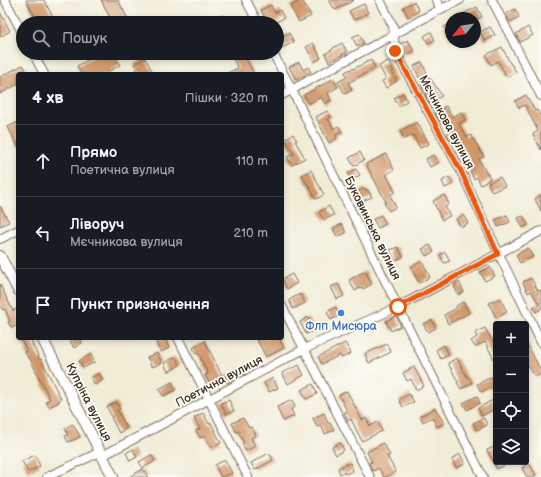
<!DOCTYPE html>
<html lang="uk">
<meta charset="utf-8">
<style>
body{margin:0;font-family:"Balsamiq Sans",sans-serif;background:#242831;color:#f1f3f6}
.controls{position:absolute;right:12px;bottom:12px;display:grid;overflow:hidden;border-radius:4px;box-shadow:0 2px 6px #0003}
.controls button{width:36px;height:36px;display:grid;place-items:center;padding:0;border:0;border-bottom:1px solid #363941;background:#171b24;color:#f1f3f6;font:20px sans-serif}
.compass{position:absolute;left:445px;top:12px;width:36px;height:36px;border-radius:50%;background:#171b24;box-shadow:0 2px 6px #0003;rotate:240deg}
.stop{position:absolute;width:12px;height:12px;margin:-9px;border:3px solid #ea580c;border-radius:50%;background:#fff}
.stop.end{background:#ea580c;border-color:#fff;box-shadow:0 1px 4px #0008}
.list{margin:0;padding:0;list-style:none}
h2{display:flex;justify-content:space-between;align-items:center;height:52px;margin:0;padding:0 16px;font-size:17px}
h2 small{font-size:13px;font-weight:400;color:#9ea1a6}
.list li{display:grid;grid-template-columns:26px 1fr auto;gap:12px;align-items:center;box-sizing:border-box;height:72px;padding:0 16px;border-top:1px solid #363941}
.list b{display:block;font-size:15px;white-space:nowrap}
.list p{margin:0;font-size:13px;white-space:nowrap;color:#9ea1a6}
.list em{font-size:13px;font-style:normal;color:#9ea1a6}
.icon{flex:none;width:22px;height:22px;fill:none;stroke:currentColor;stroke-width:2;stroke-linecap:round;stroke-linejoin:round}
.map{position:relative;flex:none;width:541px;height:477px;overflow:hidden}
.search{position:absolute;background:#171b24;box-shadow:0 2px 6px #0003;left:16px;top:16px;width:268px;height:44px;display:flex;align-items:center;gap:10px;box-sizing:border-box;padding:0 14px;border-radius:22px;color:#9ea1a6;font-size:15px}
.panel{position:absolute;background:#171b24;box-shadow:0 2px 6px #0003;left:16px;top:72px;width:268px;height:268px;border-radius:4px}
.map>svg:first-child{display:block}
.building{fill:#d19769}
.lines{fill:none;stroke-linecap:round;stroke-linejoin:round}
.minor-casing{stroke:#7b6e5e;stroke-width:10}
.major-casing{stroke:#7b6e5e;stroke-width:12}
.minor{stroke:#fff;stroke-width:8}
.major{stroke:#fff;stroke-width:10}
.route{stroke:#ea580c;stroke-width:5}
.shop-dot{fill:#3f7fe0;stroke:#fdfcf7;stroke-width:1.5}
.labels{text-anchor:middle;stroke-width:3.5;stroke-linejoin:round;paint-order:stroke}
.street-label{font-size:12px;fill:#3b2a1e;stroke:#fdfcf7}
.shop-label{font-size:12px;fill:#366cbe;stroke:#fdfcf7}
</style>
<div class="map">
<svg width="541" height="477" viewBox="0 0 541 477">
<rect width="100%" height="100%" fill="#fdfcf7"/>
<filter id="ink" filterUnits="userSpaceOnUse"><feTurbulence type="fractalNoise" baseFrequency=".025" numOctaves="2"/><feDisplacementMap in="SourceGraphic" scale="8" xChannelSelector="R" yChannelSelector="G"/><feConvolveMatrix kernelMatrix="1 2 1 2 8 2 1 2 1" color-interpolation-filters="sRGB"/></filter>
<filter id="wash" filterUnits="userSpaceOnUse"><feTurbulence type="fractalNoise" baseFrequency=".012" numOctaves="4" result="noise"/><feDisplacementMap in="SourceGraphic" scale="16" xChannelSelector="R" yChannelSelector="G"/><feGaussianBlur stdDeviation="0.9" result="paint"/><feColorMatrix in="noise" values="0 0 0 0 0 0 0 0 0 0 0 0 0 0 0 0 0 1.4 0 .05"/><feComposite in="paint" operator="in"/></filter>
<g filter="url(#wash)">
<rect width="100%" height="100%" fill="#f1ecd6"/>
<g id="blocks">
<path class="building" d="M26,0H44L56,23H38Z
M101,0H118L130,23H113Z
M302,0L311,16L299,22L290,6Z
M329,0H354L335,10Z
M414,2L419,11L408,17L403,7Z
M364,4L368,13L354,20L349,11Z
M271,5L275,13L280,10L284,18L274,23H263L262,20L265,18L261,10Z
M477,7L482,17L475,20V18H454Z
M515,9L519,17L510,22L506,14Z
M0,12L10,31L0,37Z
M223,15L227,23H207Z
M451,23V42L444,27Z
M490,27L495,35L485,41L480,32Z
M528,27L533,35L520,42L516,34Z
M431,32L435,40L428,43L424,36Z
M289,33L294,42L282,48L277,39Z
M359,34L364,43L357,46L352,37Z
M408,40L414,51L406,55L400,44Z
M313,43L321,58L314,62L306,47Z
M342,43L347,52L329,62L325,54L333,49V48Z
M502,47L511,65H512L516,72L507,77L498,61L491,65L486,55Z
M101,53H114L120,65L104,74H81L77,66Z
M230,53H243L254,74H225L238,68Z
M145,58L154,74H139L134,64Z
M371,60L375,68L348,83L352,90L345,94L338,82L347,77L345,72L353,68V69Z
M388,61L394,71L392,72L397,81L386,88L382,81L386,79L379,66Z
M299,62L303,70L308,67L311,72L296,80L289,67Z
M422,62L430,80L431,79L442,96L430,103L425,95L426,94L421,85L422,84L414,66Z
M23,65L28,74H18V84L0,94V77Z
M333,79L338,87L328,93L331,100L325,104L321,97L309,104L304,95Z
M403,93L407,101L399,106L394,98Z
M526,95L535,111L537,110L541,117V150L533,134L538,131L525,105L519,108L515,101Z
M446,106L452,117L461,112L465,120L459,124L467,137L471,135L484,157L479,159L487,174H488L490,179L481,185L477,177L474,179L470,171L474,169L465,151L460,153L453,140L451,141L447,134L452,130L446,118L440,121L435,112Z
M327,111L331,117L328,119L334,129L338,126L342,132L336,135L337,138L329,143L316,117Z
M18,122V147L8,127Z
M417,122L429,144L420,148L413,135L404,139L400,131Z
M293,134L297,141H295L305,158L292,165L287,157L294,154L285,139Z
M360,152L364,160L354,166L349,158Z
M386,154L394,170L386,174L395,192L390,195L396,207L389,211L384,203L386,202L366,164Z
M433,155L438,163L430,167L426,159Z
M356,169L360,175L352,180L348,173Z
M311,170L324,195L316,199L308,184H307L302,175Z
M449,177L453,184L445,188L442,181Z
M500,177L505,186L492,192L488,183Z
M365,188L366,191L368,190L372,197L362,201L357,192Z
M444,195L449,204L445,207L450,216L442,220L433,201Z
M541,195V211L535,199Z
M0,206L9,222L0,226Z
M329,206L334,215L324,220L319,212Z
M381,215L386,224L378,228L373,219Z
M463,215L468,223L461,227L456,219Z
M507,215L510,222L498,227L495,220Z
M523,216L528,225L523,228L518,218Z
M342,224L346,233L337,237L333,228Z
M430,245L434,252L426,256L422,249Z
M398,247L403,257L395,261L390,250Z
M528,248L533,257L520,263L516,255Z
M445,252L450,261L444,263L440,255Z
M422,261L430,277L419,283L411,267Z
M490,267L495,276L485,281L480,272Z
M365,271L372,284L363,289L362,287L355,291L349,280Z
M292,274L297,283L287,289L282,279Z
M531,278L538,291L541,290V309L536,312L533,307L539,304L531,291L528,293L523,282Z
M459,282L464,292L458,295L454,285Z
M0,284L13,311L16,309L18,313V325L12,328L8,322L10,321L5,309L3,310L0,305Z
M338,284L344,296L337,299L331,287Z
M300,294L305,303L293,309L289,300Z
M500,298L507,312L496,318L489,303Z
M463,302L469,313L448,324L444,315L457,308L456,306Z
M336,307L340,315L331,320L327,312Z
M396,316L401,326L391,331L386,321Z
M308,317L315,330L306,334L300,322Z
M432,320L436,328L428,332L423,324Z
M485,328L496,347V363L485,342L475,347L471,341L477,337L475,333Z
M20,338H30L33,344H32L40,360L41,359L61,399L58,401L59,402L49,407L46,401L50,399L29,357L28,358L25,352L27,351Z
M73,338H80L82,343L74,348L70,340Z
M165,338L169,348L161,352L156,343Z
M256,338H279L284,348L266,357Z
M205,341L224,380L211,386L205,375L208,374L198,353L196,354L193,348Z
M526,342L541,371V374L535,377L526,362Z
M345,343L351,353L342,358L340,355L322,364L318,357Z
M387,344L391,352L369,363L365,354Z
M444,345L449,355L441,359L436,350Z
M157,353L162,363L152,367L147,357Z
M91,354L95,362L83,368L79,361Z
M175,357L180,365L168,372L164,363Z
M457,358L467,377H468L472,383L461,389L457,382H458L448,363Z
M299,365L304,375L288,384L282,373Z
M243,367L246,373L227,383L224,377Z
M414,367L424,386L416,390L411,379L407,381L403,373Z
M99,373L103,380L95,385L91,378Z
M492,377L496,385L481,392L477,384Z
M273,378L278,388L269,392L264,383Z
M172,382L176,390L163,396L159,389Z
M313,384L317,394L306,399L301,390Z
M347,391L362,420L366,418L370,426L378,422L382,431L362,441L351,419L348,421L344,413L347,411L339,395Z
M409,394L414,402L403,407L399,400Z
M477,396L480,403L467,410L463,403Z
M229,400L234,411L226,414L221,403Z
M292,400L295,407L291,409L294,416L283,421L277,407Z
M493,400L496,406V408L482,416L478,408Z
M116,402L120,409L117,410L127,428L119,433L111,417H112L107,407Z
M435,408L444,423L437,427L432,417L423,422L420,416Z
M203,413L209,424L211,423L221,443L211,447L205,436L200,438L196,430L200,429L194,418Z
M324,413L328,423H330L334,430L325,434L321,425L317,427L313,418Z
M243,418L249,428L251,427L256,435L251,438L255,446L246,451L242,444L244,443L238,431L236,432L232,423Z
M484,418L487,425L477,430L473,423Z
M73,424L80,437L68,442L65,436L68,435L65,428Z
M340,443L344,450L336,455L332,447Z
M383,443L390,455L387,456L396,472L386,477H384L379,468L373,471L369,463L372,462L367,452Z
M496,446V462H511L497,469L487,450Z
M133,449L137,457L130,461L126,453Z
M269,453L273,460L255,470L251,463Z
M460,454L465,464L456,468L452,459Z
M35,455L40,466L28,472L22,461Z
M151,455L155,461L143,468L139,462Z
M225,460L232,473L223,477H221L215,465Z
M350,463L353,471L345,474L344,472L340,474L338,468Z
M529,463L536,475L533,477H527L522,468Z
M143,469L148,477H129Z"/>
</g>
</g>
<g filter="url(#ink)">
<use href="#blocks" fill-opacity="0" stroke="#7b6e5e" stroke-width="1"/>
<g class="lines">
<defs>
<path id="minor" d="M5,0L23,34
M246,0L258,23
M380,0L393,26L394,35L395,51L461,171L499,254L541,342
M436,0L441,9
M492,0L541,96
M33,53L44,74
M273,53L292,90L398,307L483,477
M282,95L441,9L460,0
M0,239L18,230
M282,306L370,477
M178,338L248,477
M102,456L304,349L398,307L541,231
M47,477L100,452"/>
<path id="major" d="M0,256L18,290
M42,338L113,477"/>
</defs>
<use href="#minor" class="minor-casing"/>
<use href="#major" class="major-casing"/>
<use href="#minor" class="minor"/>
<use href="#major" class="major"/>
</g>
</g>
<g class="lines" filter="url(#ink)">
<path class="route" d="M395,51L461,171L498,254L398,307"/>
</g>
<circle class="shop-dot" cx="341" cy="313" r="4"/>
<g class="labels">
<g class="street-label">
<text transform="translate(447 122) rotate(62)" y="4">Мєчникова вулиця</text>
<text transform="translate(373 228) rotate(64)" y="4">Буковинська вулиця</text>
<text transform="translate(219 381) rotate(-28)" y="4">Поетична вулиця</text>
<text transform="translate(89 402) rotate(63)" y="4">Купріна вулиця</text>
</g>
<g class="shop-label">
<text x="341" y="330">Флп Мисюра</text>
</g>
</g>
</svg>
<div class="controls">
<button>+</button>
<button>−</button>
<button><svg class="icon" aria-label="locate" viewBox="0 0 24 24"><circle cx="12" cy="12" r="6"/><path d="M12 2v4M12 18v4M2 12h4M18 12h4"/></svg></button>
<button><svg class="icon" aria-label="layers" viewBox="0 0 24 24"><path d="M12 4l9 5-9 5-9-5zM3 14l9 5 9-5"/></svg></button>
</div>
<svg class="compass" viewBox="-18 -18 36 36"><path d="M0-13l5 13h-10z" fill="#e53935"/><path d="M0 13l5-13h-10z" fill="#9ea1a6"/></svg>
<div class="stop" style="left:398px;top:307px"></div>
<div class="stop end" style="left:395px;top:51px"></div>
<div class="search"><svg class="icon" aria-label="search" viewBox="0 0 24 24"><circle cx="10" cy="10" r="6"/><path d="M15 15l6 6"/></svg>Пошук</div>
<section class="panel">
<h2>4 хв<small>Пішки · 320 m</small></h2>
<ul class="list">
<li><svg class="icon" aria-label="ahead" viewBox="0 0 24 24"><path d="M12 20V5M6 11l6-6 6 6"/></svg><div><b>Прямо</b><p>Поетична вулиця</p></div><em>110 m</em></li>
<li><svg class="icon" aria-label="left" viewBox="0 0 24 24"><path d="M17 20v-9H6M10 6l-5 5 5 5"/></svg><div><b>Ліворуч</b><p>Мєчникова вулиця</p></div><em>210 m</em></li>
<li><svg class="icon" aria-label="arrive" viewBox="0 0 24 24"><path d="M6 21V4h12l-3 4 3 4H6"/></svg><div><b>Пункт призначення</b></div></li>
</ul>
</section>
</div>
